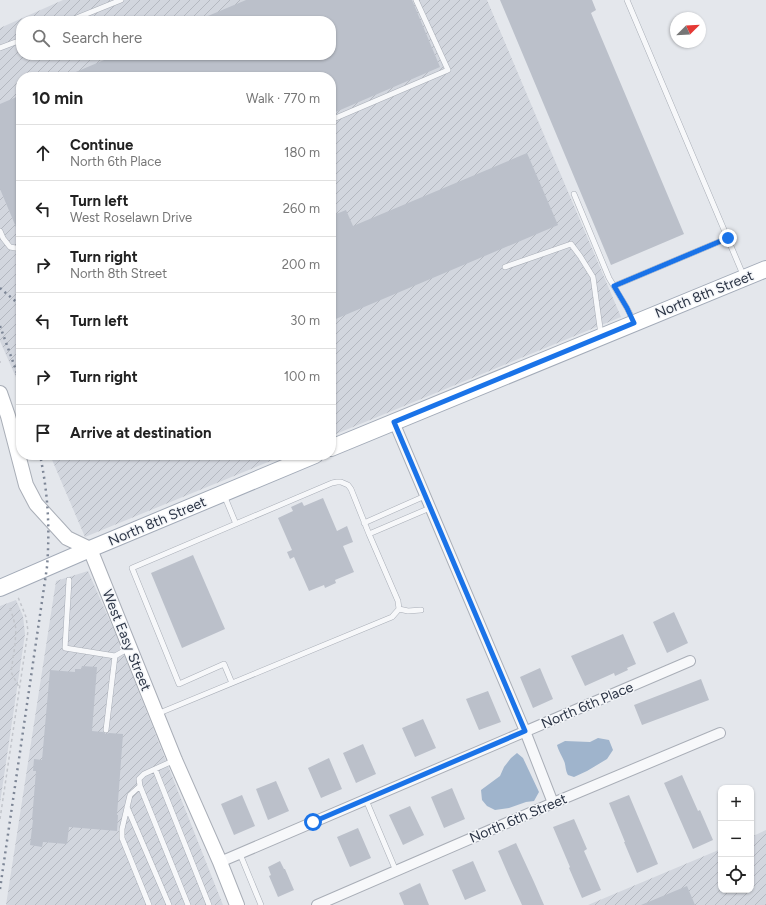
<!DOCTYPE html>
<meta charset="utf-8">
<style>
body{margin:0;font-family:Figtree,sans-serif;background:#f6f6f6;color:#222}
.controls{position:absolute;right:12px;bottom:12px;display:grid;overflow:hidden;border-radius:8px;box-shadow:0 1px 3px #0004}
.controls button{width:36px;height:36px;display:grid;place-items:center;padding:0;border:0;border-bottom:1px solid #e0e0e0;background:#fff;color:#222;font:20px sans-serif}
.compass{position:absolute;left:670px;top:12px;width:36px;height:36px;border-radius:50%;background:#fff;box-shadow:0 1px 3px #0004;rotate:66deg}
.stop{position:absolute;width:12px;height:12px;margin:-9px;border:3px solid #1a73e8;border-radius:50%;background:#fff}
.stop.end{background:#1a73e8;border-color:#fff;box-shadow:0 1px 4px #0008}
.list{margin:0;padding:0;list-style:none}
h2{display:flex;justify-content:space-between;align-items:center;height:52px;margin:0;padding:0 16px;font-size:17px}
h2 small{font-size:13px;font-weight:400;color:#767676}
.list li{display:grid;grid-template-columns:26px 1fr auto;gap:12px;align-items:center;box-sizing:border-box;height:56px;padding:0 16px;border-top:1px solid #e0e0e0}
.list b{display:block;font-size:15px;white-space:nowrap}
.list p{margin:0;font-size:13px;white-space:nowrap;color:#767676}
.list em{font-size:13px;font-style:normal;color:#767676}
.icon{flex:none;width:22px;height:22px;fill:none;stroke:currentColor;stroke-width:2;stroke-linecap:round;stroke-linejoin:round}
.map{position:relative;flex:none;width:766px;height:905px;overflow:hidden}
.search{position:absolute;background:#fff;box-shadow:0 1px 3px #0004;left:16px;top:16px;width:320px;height:44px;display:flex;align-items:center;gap:10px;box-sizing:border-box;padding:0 14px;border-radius:16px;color:#767676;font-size:15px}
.panel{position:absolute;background:#fff;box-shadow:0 1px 3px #0004;left:16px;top:72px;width:320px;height:388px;border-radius:16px}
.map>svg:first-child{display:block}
.industrial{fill:url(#industrial-furrows);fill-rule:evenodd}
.water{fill:#9fb4cc}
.building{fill:#bbc0ca}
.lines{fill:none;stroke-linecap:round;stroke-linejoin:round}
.lane-casing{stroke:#a9aeb7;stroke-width:6}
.street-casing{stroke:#a9aeb7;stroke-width:12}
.secondary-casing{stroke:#a9aeb7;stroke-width:16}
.primary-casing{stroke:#a3abb8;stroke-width:18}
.path{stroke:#c2c5cb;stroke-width:1.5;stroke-dasharray:3 3;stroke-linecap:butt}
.lane{stroke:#f7f8fa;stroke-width:5}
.street{stroke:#f7f8fa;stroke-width:10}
.secondary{stroke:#fff;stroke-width:14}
.primary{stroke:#fff;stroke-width:16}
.rail{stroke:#7d8696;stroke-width:2.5;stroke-dasharray:2 4;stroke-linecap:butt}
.route{stroke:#1a73e8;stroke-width:5}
.labels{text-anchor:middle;stroke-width:3;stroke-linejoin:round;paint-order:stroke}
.street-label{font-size:14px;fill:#2b3445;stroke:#f4f6f9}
</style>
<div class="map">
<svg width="766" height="905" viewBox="0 0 766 905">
<defs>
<pattern id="industrial-furrows" width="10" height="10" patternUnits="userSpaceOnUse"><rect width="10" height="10" fill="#d2d6de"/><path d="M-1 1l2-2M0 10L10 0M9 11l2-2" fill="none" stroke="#b4b8c0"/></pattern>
</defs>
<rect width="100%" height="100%" fill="#e4e7ec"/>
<path class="industrial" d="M63,0H487L621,317L331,436V77H21V389L0,341V28ZM21,21H331V55H21Z
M50,455H285L85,537Z
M88,571L119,642L223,905H6L56,581Z
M16,600L23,616L25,634L0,803V606Z
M766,830V905H588L721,849V890H751V837Z"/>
<path class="water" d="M598,738L609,740L613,750L607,759L587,771L574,777L568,775C565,770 566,765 564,761C561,754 559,752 557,745L565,741L590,742Z
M517,753L523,758L539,792L534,801L526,802L509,808L495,810L487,806L482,800L481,790L500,776L504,767L511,758Z"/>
<path class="building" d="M246,0H412L440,67L331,114V77H64L116,55H331V21H196Z
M500,0H592L596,10L591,13L684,234L611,265Z
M21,95V239L0,189V104Z
M527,153L558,225L331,321V235L335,233L331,225V216L346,210L353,226Z
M323,498L337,531L347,526L353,542L343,546L354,572L335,580L336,583L325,588L324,585L309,591L294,557L290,559L287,552L292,550L278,518L293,511L291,507L302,502L304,506Z
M193,555L225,629L182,648L151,573Z
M674,612L688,643L667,653L653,622Z
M623,634L636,664L627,668L628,670L615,676L614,673L585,686L571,656Z
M82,666L97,667L92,731L103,732L106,734L109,733L123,734L117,815H118L117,831L69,827L67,844L43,842L42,847L30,845L33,820H32L36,771H33L34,759L42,760L50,670L75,672V669H81Z
M540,668L553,699L533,708L520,677Z
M701,679L709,700L642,725L634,705Z
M488,691L501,722L479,730L466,699Z
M423,719L436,748L415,757L402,728Z
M363,744L376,774L356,783L343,753Z
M329,758L342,789L321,798L308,768Z
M682,775L698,811L700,810L713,840L693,849L664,783Z
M276,781L289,811L268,820L256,789Z
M452,788L465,819L444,828L431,797Z
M242,795L255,826L234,835L221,804Z
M629,795L658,864L637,873L624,842H625L609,803Z
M410,806L424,835L403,845L389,815Z
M574,819L587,849L584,851L601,890L582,898L569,868L570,867L553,827Z
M358,828L371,858L350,867L337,837Z
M516,843L534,882L544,905H522L511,881L498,851Z
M280,861L284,869H285L294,890L278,897L269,876L271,875L268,867Z
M473,861L486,891L465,900L452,870Z
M420,883L429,905H404L399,893Z
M687,886L695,905H641Z"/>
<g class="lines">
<defs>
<path id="lane" d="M627,0L744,277
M69,21L121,0
M0,48L21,40
M331,120L448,70L416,0
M574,194L609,278L627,308L634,322
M0,231L3,238L10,247L21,249
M505,267L571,244L580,256L593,277L601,335
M614,286L728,238
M224,495L236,524
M364,523L425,496
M369,534L430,508
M69,580L65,648L115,656L129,648
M399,609L408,611L421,610
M157,714L392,617L399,609L398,601L369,534L351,489L348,485L341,482H337L332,483L132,568L179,684L224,664L232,683
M106,730L115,656
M175,760L144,774L139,779L140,786L188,905
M155,769L209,905
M140,786L130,795L122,829V838L149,905
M366,800L396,871
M127,807L169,905
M240,854L261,905"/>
<path id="street" d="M394,422L525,731L553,803
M220,862L690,661
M317,905L553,803L720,733"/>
<path id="secondary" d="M0,393L8,416L26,485L36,504L67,538L90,549L175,760L220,862L237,905"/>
<path id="primary" d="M331,448L766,269
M0,588L90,549L315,455"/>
</defs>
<use href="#lane" class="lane-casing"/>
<use href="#street" class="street-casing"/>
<use href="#secondary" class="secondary-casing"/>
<use href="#primary" class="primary-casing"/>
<path class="path" d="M0,361V363
M10,608L13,617L16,629L15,645L11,672L19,687
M0,819L28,631L26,617L18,597"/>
<use href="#lane" class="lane"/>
<use href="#street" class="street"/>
<use href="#secondary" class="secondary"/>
<use href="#primary" class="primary"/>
<path class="rail" d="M0,288L21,306
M0,326L21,384
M0,889L47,567C50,528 48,493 40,455"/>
</g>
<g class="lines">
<path class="route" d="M313,822L525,731L394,422L634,323L627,308L614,286L728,238"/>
</g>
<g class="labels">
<g class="street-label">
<text transform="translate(704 294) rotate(-22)" y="5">North 8th Street</text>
<text transform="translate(157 521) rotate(-23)" y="5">North 8th Street</text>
<text transform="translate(127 640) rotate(68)" y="5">West Easy Street</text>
<text transform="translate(587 705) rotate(-23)" y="5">North 6th Place</text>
<text transform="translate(518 818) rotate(-23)" y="5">North 6th Street</text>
</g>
</g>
</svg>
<div class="controls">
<button>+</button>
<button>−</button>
<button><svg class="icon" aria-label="locate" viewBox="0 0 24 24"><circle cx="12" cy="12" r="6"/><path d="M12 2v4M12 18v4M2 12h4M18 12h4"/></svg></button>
</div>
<svg class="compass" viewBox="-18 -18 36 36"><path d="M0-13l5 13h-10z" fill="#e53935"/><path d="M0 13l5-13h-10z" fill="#767676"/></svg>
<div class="stop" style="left:313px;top:822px"></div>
<div class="stop end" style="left:728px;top:238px"></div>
<div class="search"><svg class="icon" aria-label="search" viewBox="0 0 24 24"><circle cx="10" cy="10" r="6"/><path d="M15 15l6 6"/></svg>Search here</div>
<section class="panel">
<h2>10 min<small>Walk · 770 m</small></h2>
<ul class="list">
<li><svg class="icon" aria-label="ahead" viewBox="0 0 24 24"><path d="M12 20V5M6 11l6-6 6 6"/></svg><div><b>Continue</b><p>North 6th Place</p></div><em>180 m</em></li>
<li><svg class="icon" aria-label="left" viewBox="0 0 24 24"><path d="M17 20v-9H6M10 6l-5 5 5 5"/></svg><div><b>Turn left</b><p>West Roselawn Drive</p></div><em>260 m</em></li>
<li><svg class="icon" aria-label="right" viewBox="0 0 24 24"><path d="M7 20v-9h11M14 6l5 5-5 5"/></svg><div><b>Turn right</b><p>North 8th Street</p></div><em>200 m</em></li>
<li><svg class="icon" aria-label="left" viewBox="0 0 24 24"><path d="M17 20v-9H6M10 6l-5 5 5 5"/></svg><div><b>Turn left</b></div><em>30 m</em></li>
<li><svg class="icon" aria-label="right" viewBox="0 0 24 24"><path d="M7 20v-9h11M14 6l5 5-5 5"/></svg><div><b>Turn right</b></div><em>100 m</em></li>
<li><svg class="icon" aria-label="arrive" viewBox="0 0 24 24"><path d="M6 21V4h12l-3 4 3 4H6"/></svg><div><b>Arrive at destination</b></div></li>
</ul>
</section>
</div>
